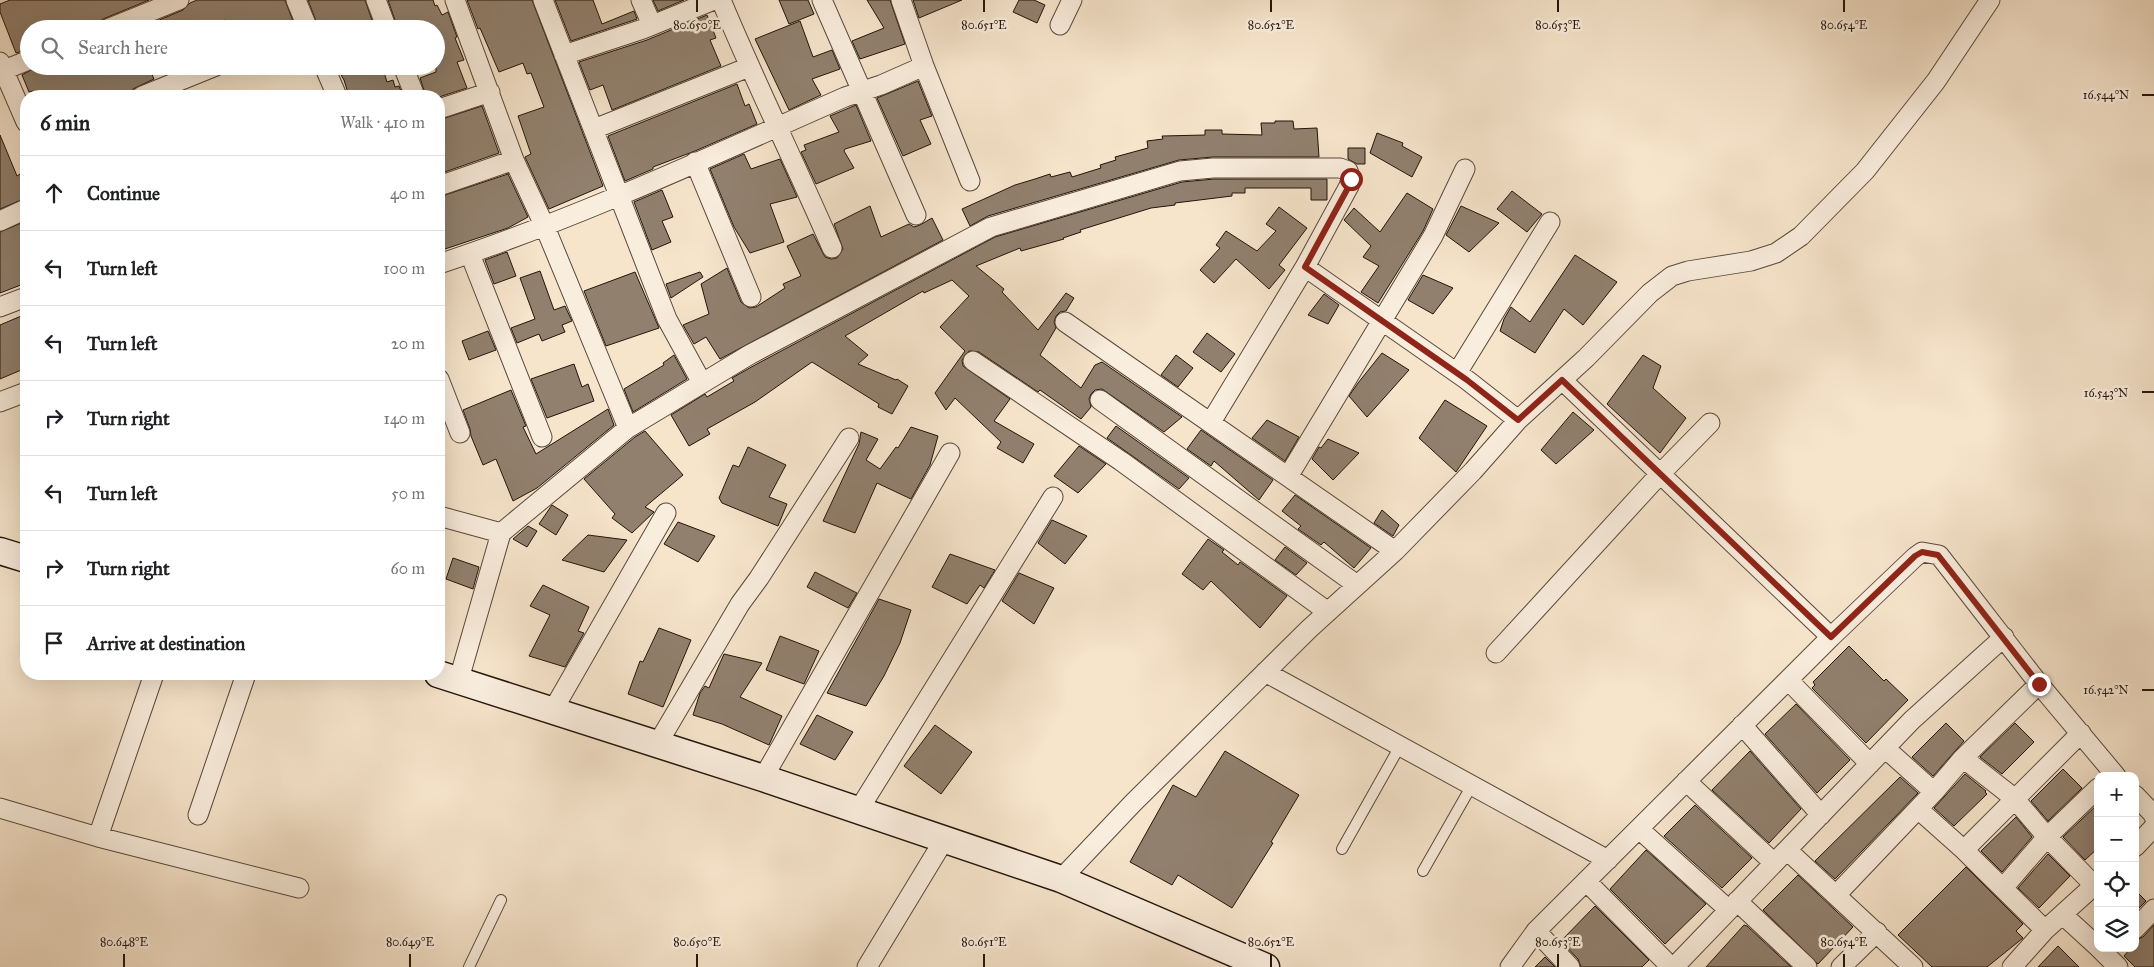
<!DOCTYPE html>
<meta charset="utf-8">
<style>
body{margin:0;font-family:"IM FELL Great Primer",serif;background:#f6f6f6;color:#202124}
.controls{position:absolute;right:15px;bottom:15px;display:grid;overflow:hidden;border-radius:10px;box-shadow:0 5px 20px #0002}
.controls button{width:45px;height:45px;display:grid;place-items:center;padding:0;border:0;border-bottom:1px solid #e0e0e0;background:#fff;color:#202124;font:25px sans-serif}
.stop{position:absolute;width:15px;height:15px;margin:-11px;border:4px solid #8f2418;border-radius:50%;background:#fff}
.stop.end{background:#8f2418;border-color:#fff;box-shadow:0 1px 5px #0008}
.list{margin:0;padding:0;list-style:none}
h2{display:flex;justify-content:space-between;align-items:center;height:65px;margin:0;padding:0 20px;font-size:21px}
h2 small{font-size:16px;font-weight:400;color:#757577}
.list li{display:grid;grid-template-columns:32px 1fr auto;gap:15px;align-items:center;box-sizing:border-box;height:75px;padding:0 20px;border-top:1px solid #e0e0e0}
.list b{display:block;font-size:19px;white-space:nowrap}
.list em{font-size:16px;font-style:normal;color:#757577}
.icon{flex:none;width:28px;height:28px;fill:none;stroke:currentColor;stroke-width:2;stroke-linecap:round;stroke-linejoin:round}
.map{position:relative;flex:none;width:2154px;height:967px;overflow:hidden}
.search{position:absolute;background:#fff;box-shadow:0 5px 20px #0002;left:20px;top:20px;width:425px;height:55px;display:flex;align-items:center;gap:12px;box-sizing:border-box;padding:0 18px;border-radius:28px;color:#757577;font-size:19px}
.panel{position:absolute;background:#fff;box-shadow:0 5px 20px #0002;left:20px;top:90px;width:425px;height:590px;border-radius:20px}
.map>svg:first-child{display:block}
.building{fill:#91806e;stroke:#24140a}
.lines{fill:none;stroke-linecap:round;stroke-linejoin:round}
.lane-casing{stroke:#58483a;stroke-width:12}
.street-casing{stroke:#58483a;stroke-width:21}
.secondary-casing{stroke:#24140a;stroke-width:29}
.lane{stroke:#f9eddd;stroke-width:10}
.street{stroke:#f9eddd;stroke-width:19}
.secondary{stroke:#f9eddd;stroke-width:26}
.route{stroke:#8f2418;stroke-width:6}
.ticks{fill:none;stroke:#24140a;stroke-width:2}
.ticks-label{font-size:12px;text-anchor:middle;fill:#24140a;stroke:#f9eddd;stroke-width:5;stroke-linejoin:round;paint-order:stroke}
</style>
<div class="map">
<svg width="2154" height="967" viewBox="0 0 2154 967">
<rect width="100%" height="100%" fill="#f6e4cb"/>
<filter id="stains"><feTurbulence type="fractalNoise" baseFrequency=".004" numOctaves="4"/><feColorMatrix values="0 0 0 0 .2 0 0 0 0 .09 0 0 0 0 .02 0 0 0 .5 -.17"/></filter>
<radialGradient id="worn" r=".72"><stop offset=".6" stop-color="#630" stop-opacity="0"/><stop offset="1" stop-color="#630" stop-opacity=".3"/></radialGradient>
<path class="building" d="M10,0H149L103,19L98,22L96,29H29V49L16,53L0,12V4Z
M197,0H285L296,29H229L225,20L203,29H138L183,10L190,3Z
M308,0H365L375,29H319Z
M388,0H433L435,6L437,5L442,15L448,12L457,37L455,38L464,60L457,62L467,88L439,97L426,96L420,78L436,72V29H398Z
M467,0H532L603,186L549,209L525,157L531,154L518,116L544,107L531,73L527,74L523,63L499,72L480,28L478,29Z
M555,0H593L602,24L634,11L637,19L571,41Z
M653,0H684L658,11Z
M779,0H808L814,14L789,24Z
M867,0H890L905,44L860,59L852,41L884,28Z
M913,0H962L919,18Z
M1019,0H1034L1045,5L1037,23L1013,12Z
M707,15L716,38L710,40L721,66L612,110L603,85L590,90L579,62L647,40Z
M800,21L813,57L832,50L840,69L812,79L821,95L789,110L755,39Z
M38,66H148L154,79L133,89L131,96H35L33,91L29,92L22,75Z
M336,66H382L387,82L393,80L395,87L399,86L403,96H349L344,80Z
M918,81L932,116L920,120L931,144L903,156L877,98Z
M737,84L745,106L749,104L757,124L695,151L653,167V169L625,181L608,136Z
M856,105L871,141L845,149L844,151L854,168L816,184L801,152L806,150L804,145L839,132L830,116Z
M482,106L499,153L439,174V120Z
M1275,121H1293L1294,129L1317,128L1319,157H1213L1179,160L988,216L970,226L962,209L1015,185L1035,179L1050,174L1051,177L1070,172L1072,177L1101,168L1100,165L1116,160L1115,157L1148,148L1147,141L1163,139L1162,136L1205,135V130H1222V134L1262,135L1261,123H1275Z
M1377,133L1403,143L1402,146L1422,157L1412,177L1370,153Z
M0,135L17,176L20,174L26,188V198L0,209Z
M1348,148H1365V164H1357L1348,159Z
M744,154L751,169L780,159L797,197L770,204L784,242L750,253L734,227L710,169Z
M508,174L528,217L508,228L439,251V197Z
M1214,179H1327V200H1311V188H1245V193H1232V196L1175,203V205L1151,208L1080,230L1081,232L1063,238L1064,239L1021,251L1020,248L976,266L1004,289L1002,292L1038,330L1066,293L1074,298L1066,311L1060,312L1056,316L1054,322L1056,328L1040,355L1081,388L1095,365L1102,362L1182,417L1164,432L1102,389L1095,390L1091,394L1089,399L1091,407L1081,419L1040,390L1038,392L979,352L969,351L962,360L963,366L1010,399L994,421L1034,444L1023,463L997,448L1001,442L955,398L946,410L935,393L965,351L940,327L969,296L952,280L924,293L923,291L845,336L868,355L858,364L896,380L897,379L908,386L892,414L878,407L879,404L812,362L755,402L707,429L710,434L689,446L671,415L705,394L707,397L734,381L732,378L755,365L995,237L1182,182Z
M662,190L673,217L662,221L671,242L652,250L634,202Z
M1512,191L1542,214L1527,232L1497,209Z
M1407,193L1433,209L1423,231L1378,303L1361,292L1379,266L1363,257L1371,246L1344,220L1354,208L1380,232Z
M870,206L881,237L909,224L914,227L920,225L932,218L943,240L720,359L706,337L694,344L683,325L709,314L701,284L727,268L741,302L749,308L756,307L785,288L783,284L801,276L787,246L813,234L825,257L831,259L837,258L843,249L834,224Z
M1461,206L1499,223L1469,252L1446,235Z
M1279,207L1307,228L1279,265L1285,270L1269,289L1236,259L1214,283L1200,270L1220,248L1216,245L1226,231L1257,251L1276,231L1266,224Z
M26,221V283L0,293V232Z
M507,252L516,276L494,284L485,260Z
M1575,255L1617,282L1583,325L1564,309L1535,353L1500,331L1504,319L1511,307L1530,322Z
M540,271L554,310L565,306L572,321L562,325L565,332L542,341L539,334L517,343L511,328L535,319L520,278Z
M635,272L659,328L606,346L584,291Z
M700,272L703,277L671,298L666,284Z
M1423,275L1453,288L1433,314L1408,300Z
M1324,294L1339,305L1328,324L1308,315Z
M26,314V368L0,379V325Z
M488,331L496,350L469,360L462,341Z
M1207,333L1235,354L1221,372L1193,352Z
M1382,353L1409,370L1367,417L1349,396L1358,383Z
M674,355L687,379L633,412L624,389L664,365L663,363Z
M1176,355L1193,368L1178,387L1161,375Z
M1643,355L1661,366L1653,388L1686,418L1660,453L1607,404Z
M574,364L582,387L588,384L594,401L547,418L531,379Z
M511,390L526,426L523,427L536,454L608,409L614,425L537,488L513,501L496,459L483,465L471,436L470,429L463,410Z
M1445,400L1487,426L1456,472L1419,438Z
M1573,412L1594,430L1556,464L1541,450Z
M1267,420L1299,437L1285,461L1252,438Z
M1116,426L1189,478L1179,489L1107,438Z
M911,427L938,436L930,465L911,499L877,483L855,533L823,521L859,444L861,432L878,439L866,460L880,469L896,447L898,448Z
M1201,430L1273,480L1259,500L1214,461L1211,466L1187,449Z
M645,431L683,475L645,507L654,512L632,533L612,518L615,514L584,479L635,437Z
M1328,439L1359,453L1333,480L1312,459L1319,447L1321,448Z
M1079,446L1106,464L1078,493L1054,476Z
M748,447L786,465L769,497L787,504L778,526L722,503L719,498L733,465L739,467Z
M1295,495L1371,548L1354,568L1324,542L1321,545L1298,529L1301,526L1282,511Z
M552,505L568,515L556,535L539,524Z
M1382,510L1399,525L1393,536L1374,523Z
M1052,520L1087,536L1065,564L1038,543Z
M678,522L715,536L698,562L664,544Z
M528,526L537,531L527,547L513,539Z
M588,535L627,540L604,572L562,560Z
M1208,539L1224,550L1222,552L1238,565L1240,562L1287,596L1260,628L1211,581L1203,590L1182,574Z
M1285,547L1307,563L1296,575L1275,560Z
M950,554L995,570L984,588L980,585L967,604L932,587Z
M453,558L479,567L473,589L446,579Z
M815,572L857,593L848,608L807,587Z
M1019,573L1054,588L1034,624L1002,601Z
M543,585L589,607L578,631L584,633L565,667L529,656L550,615L530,606Z
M879,599L911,610L900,643L884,676L866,706L827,693Z
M659,628L691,640L663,707L628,694L640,661L643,662Z
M780,636L819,651L804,684L766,670Z
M1849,646L1884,681L1886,679L1908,700L1866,743L1812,688L1815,685L1813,682Z
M724,654L762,663L740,697L782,716L769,745L722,724L693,715L700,693L705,686L709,688Z
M1796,704L1850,760L1817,793L1765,734Z
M817,715L853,732L835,760L800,744Z
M1946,723L1964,741L1933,776L1912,757Z
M2015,723L2034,742L2002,774L1980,757Z
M935,725L972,752L941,794L904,766Z
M1225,751L1299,795L1271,842L1273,843L1232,908L1178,875L1172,885L1130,862L1173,785L1196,797Z
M1750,751L1801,809L1769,843L1712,790Z
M2063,769L2082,788L2048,821L2031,801Z
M1965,774L1986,791L1985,792L1987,794L1954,826L1934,808Z
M1900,777L1918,793L1835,879L1815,861Z
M2098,804V848L2085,860L2063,837Z
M1695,805L1752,858L1722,888L1664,836Z
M2016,817L2032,837L2002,872L1981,851Z
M1646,850L1706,904L1665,944L1610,889Z
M2048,854L2070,876L2039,908L2018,888Z
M1966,867L2023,924L2016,931L2023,938L1987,967H1932L1898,935Z
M1798,875L1853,927L1818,964L1763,910Z
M2135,890L2146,901L2135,912Z
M1595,906L1649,960L1642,967H1581L1578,959L1561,941Z
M1744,925L1747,926L1791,967H1706Z
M2154,925V967H2135L2124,956L2131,948H2135V940L2143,937Z
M2058,946L2079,967H2038Z
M1545,957L1555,967H1535Z"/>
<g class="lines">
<defs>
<path id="lane" d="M1342,849L1400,746
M1423,871L1472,785
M469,967L501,900"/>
<path id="street" d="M296,0L308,29
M376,0L387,29
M455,0L514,160L545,227L628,428
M543,0L667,319L702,383
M641,0L652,25
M721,0C756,84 796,165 832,248
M822,0L916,215
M901,0L924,66L970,181
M1060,25L1072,0
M107,29L179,0
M564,55L643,29L714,0
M0,62L26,122
M324,66L337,96
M403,66L415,96
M4,70L29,60
M142,96L216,66
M439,109L490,92
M594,129L749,67
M695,162L751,297
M439,186L514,160
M0,221L26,209
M470,254L542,437
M439,264C578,218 711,156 845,97L881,85L924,66
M1305,267L1467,380L1518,420
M0,307L26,297
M1065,322L1395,551
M973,361L1121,461L1328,612
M1457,373L1550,222
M439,379L460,433
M1562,380L1831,637
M1100,400L1357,585
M0,402L26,392
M1289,475L1433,236L1465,169
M439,516L501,533
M1496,653L1660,474L1710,423
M1265,672L1608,860
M459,679L501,533L628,428L749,355L991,227L1180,171L1213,168H1340L1348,171L1351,179L1349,186L1305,267L1211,422
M1788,680L1870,764
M553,710L666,513
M1742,725L1821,815
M658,743L740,604L759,578L849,438
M1885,748L1934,792
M1963,758L2014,798L2047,837L2094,885
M763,778L950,453
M1686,781L1774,863
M2135,795L2153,814L2154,817
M0,808L98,837L299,888
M1918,809L1964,850L2045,930
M858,811L1053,497
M198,815L246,674
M1639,829L1729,910
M98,837L154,674
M2135,847L2154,827
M1787,850L1913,967
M1964,850L2081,733
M1061,879L1133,803L1309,629L1395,551L1473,471L1518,420L1586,358L1650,293L1672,276L1688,271L1751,261L1776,253L1801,236L1865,171L1936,81L1990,0
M1586,881L1671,967
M2003,888L2047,837L2098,788
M1836,895L1934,792L1963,758L2039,684
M1737,901L1807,967
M2063,915L2098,947
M2135,929L2154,909
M1536,931L1570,967
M2099,948L2118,967
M867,967L944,840
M1510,967L1536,931L1831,637L1915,557L1922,552L1939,555L2039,684L2116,776
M1674,967L1912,720L2004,637
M1841,967L1877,932
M2012,967L2045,930L2098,882"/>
<path id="secondary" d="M0,551L26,559
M438,674L763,778L1061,879L1266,967"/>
</defs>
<use href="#lane" class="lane-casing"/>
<use href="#street" class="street-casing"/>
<use href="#secondary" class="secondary-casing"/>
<use href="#lane" class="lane"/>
<use href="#street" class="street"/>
<use href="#secondary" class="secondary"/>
</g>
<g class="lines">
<path class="route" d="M1351,179L1349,186L1305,267L1467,380L1518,420L1562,380L1831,637L1915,556L1922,552L1938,555L2039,684"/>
</g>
<path class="ticks" d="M697,0V12M984,0V12M1271,0V12M1558,0V12M1844,0V12M2142,95H2154M2142,392H2154M2142,690H2154M124,954V967M410,954V967M697,954V967M984,954V967M1271,954V967M1558,954V967M1844,954V967"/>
<g class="ticks-label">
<text x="697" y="29">80.650°E</text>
<text x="984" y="29">80.651°E</text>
<text x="1271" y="29">80.652°E</text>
<text x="1558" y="29">80.653°E</text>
<text x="1844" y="29">80.654°E</text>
<text x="2106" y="99">16.544°N</text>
<text x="2106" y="397">16.543°N</text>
<text x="2106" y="694">16.542°N</text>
<text x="124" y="946">80.648°E</text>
<text x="410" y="946">80.649°E</text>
<text x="697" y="946">80.650°E</text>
<text x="984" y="946">80.651°E</text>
<text x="1271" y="946">80.652°E</text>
<text x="1558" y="946">80.653°E</text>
<text x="1844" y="946">80.654°E</text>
</g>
<rect width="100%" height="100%" filter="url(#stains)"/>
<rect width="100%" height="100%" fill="url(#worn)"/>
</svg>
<div class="controls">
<button>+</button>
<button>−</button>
<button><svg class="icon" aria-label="locate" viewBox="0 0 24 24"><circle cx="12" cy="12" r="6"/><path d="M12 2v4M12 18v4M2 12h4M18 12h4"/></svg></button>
<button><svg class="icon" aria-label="layers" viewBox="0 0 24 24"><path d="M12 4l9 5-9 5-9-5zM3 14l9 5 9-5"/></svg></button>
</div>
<div class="stop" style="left:1351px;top:179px"></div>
<div class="stop end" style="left:2039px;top:684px"></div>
<div class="search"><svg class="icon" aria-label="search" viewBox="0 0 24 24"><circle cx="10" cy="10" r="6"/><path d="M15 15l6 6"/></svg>Search here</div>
<section class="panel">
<h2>6 min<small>Walk · 410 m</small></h2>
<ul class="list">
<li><svg class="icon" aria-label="ahead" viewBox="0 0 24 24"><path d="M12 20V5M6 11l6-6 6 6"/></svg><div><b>Continue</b></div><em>40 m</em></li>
<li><svg class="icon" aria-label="left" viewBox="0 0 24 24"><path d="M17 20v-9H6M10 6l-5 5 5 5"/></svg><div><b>Turn left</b></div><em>100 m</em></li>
<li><svg class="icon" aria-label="left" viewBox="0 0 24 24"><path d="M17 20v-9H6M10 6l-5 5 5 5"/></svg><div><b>Turn left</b></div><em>20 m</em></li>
<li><svg class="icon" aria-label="right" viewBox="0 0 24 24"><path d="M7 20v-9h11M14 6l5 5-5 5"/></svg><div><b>Turn right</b></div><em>140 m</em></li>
<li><svg class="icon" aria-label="left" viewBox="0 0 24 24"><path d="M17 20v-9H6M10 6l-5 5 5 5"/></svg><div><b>Turn left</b></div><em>50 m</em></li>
<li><svg class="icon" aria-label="right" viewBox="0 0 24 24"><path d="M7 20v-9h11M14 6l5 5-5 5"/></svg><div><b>Turn right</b></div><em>60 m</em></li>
<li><svg class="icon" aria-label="arrive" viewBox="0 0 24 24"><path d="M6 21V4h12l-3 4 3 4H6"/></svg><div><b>Arrive at destination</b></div></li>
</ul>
</section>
</div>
